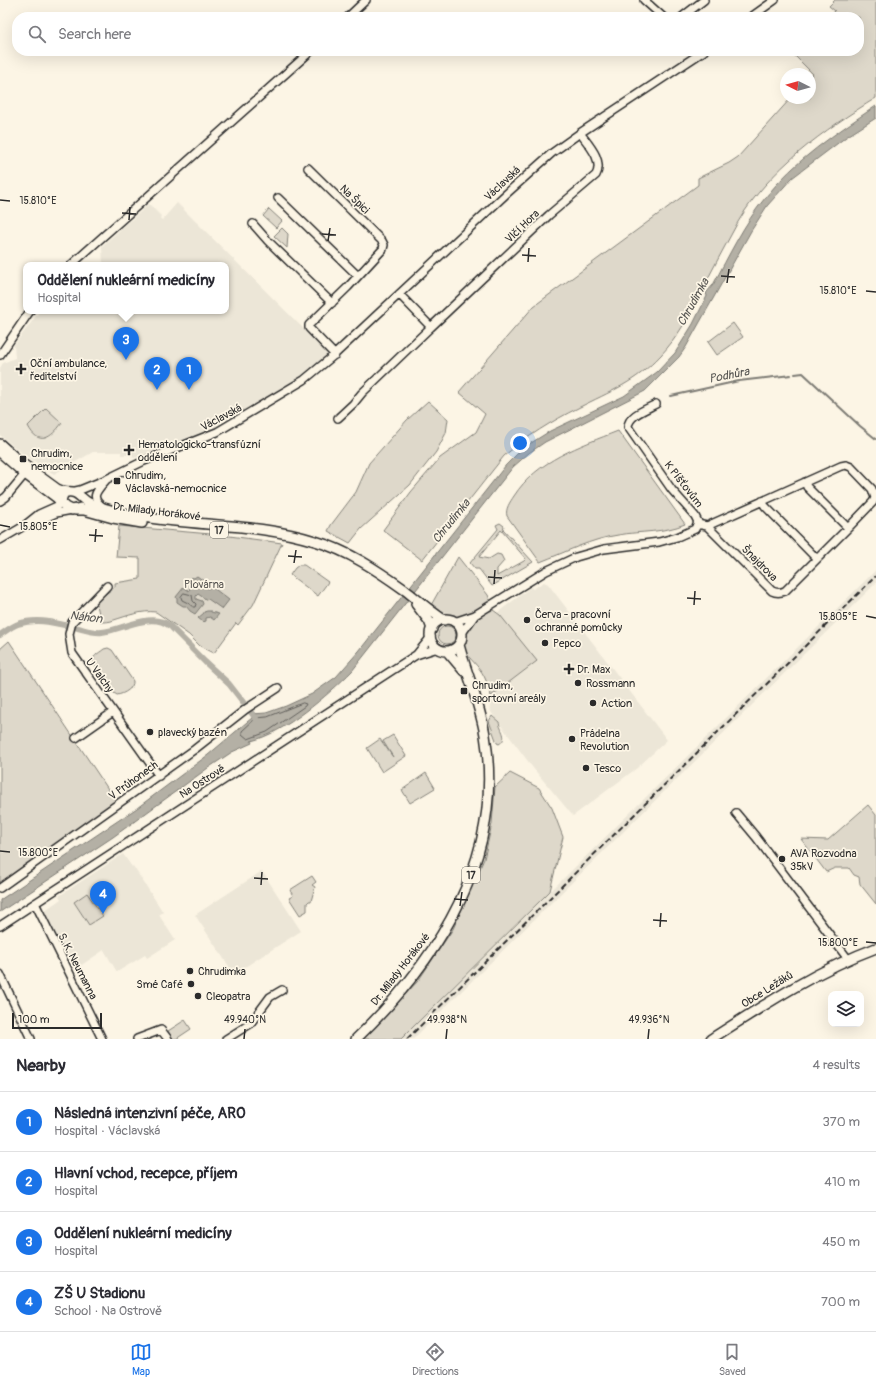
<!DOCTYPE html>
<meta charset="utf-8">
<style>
body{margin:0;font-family:Pangolin,sans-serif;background:#f2f2f3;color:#2b2b33}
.controls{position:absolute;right:12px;bottom:12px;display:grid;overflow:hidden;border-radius:8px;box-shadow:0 4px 16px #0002}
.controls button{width:36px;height:36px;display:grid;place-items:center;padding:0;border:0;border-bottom:1px solid #e1e1e2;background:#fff;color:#2b2b33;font:20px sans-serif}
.compass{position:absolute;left:780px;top:68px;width:36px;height:36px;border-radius:50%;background:#fff;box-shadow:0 4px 16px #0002;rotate:276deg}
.scale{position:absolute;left:12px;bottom:10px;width:90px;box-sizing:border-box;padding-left:4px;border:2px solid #2b2b2b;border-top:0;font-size:11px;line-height:14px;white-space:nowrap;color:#2b2b2b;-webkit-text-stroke:3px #fcf5e5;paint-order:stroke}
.you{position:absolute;left:520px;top:443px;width:14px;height:14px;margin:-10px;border:3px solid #fff;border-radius:50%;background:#1a73e8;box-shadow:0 0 0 6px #1a73e833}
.badge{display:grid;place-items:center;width:26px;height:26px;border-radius:50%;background:#1a73e8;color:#fff;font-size:13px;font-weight:700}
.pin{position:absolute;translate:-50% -33px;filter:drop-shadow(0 1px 2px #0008)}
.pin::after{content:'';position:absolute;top:21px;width:14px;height:12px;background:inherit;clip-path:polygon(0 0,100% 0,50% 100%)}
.popup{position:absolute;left:23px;top:262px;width:206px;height:52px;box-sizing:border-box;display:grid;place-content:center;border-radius:8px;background:#fff;filter:drop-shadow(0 1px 3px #0005);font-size:13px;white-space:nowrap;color:#7c7c81}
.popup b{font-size:15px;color:#2b2b33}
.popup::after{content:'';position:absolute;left:50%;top:100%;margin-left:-8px;border:8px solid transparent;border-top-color:#fff}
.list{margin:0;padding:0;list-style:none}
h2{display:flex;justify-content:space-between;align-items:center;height:52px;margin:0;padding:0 16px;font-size:17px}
h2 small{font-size:13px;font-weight:400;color:#7c7c81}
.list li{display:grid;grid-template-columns:26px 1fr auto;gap:12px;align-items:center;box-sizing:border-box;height:60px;padding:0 16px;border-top:1px solid #e1e1e2}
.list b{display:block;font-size:15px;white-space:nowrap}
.list p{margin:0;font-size:13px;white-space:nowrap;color:#7c7c81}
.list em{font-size:13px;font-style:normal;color:#7c7c81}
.icon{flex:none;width:22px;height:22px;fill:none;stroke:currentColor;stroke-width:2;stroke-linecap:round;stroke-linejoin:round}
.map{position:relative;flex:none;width:876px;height:1039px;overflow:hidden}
.search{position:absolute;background:#fff;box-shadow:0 4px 16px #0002;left:12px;right:12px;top:12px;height:44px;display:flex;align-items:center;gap:10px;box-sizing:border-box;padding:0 14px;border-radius:16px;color:#7c7c81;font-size:15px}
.sheet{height:292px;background:#fff}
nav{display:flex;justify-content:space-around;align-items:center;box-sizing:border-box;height:56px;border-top:1px solid #e1e1e2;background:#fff;font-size:11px;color:#7c7c81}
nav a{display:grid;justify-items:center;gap:2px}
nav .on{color:#1a73e8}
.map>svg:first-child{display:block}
.built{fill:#ece6d7}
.green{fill:#ded8ca;stroke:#84827a;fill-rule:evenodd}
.water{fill:#b4b0a5;stroke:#7d7b74}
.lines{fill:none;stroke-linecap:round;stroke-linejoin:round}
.shore{stroke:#62605c;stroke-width:1}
.stream{stroke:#7d7b74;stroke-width:2}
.canal{stroke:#b4b0a5;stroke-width:6}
.minor-casing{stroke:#2b2b2b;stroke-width:10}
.major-casing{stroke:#2b2b2b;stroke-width:12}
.minor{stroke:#fcf5e5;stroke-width:7}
.major{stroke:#fcf5e5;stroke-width:9}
.rail{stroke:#2b2b2b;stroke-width:2;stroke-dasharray:6 3;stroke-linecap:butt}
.ticks{fill:none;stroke:#2b2b2b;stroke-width:1.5}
.poi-dot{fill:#2b2b2b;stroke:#fcf5e5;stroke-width:1.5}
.labels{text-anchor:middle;stroke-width:3.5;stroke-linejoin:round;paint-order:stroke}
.shield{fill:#fcf5e5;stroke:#6a6863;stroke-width:1}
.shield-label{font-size:10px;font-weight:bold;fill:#2b2b2b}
.street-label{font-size:11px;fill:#2b2b2b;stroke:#fcf5e5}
.poi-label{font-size:11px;fill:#2b2b2b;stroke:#fcf5e5;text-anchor:start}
.park-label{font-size:11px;fill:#585653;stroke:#fcf5e5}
.water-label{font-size:12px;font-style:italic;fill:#545350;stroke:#fcf5e5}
.ticks-label{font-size:10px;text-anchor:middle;fill:#2b2b2b;stroke:#fcf5e5;stroke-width:3.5;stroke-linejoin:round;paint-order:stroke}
</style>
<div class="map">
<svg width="876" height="1039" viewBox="0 0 876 1039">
<rect width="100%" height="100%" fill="#fcf5e5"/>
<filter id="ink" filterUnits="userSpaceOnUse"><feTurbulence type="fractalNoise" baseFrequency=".025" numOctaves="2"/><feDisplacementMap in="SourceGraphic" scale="8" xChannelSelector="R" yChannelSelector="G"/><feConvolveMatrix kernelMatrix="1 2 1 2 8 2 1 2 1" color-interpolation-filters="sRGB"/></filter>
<g filter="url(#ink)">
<path class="built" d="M177,203L329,354L301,376L263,400L207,432L134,458L131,455H121V452H93L54,474L23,454L0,435V368L3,363L15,358L14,345L40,311H226V265H103L102,246L149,204L161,216L160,218L162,220Z
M876,570V583L748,709L413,1039H401Z
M544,582L548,584L667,740L637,768L573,816L533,768L491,712L489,697L507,683L497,613L531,587L533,589Z
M123,854L132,867L133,866L163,912L159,915L175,940L147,958L145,955L117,972L104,950L74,970L44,911L61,899L59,896Z
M262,871L301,931L234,974L195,915Z"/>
<path class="green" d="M835,0H876V98C825,129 768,170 738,222C725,246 712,270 700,294C689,316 678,337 661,355C635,383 611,391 578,408C552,421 526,437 504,456L422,560L383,530L411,492L440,458L476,432L485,414L459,392L534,306L698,185V178L729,163L738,157L791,98H810V77L813,74L790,51H859V17H829L835,11L829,6Z
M269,209L282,221L276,228L263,216Z
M282,228L288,234L287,248L274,236Z
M733,323L743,337L717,355L708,342Z
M428,401L448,419L446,433L436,452L410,485L361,529L350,543L328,531L331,525L356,492L369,463L407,420Z
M46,408L62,423C51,438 39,447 28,426Z
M618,431L685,524C664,533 641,531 618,535C591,539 566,552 540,562L507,516C505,509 510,502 514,496C537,460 580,446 618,431Z
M500,523L504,526L503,529L533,562L492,586L479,569H475L470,563L498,529L496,525ZM501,530L526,559L524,561L497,576V569L504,561L501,555L497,554L489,559L479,557Z
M119,526L222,535L282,543L253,605L238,625L236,623L214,653L200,646L189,635L156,612C142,610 127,616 114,620C110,622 105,622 101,622L96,601L115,587V583L140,579V558L116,557Z
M458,557L488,595L490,600C487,604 482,607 477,609C456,623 451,619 430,607Z
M299,565H304L328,582L318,596L290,575L295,568Z
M493,610L500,615L537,661L491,696C489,689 487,682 484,676C473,655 449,651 473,623C478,617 485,612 493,610Z
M438 635a9 9 0 1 1 18 0a9 9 0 1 1-18 0Z
M9,641L116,801L0,883V649Z
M104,649L108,648L112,650L133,681C134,688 124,694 117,695L114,693L94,664C91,656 98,654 104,649Z
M492,716L499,722C500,730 509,738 499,744L497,743L489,721Z
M393,735L406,756L382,772L367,748L380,739L393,757L383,741Z
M426,773L435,788L410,803L402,790Z
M510,773L539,788L552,808L563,837L550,891L401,1039H363L418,981L453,929L484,859L492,824L495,787Z
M868,805L876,815V904L860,884L859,877L854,875L849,868H835L826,872L801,839L828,840Z
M312,876L316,882L312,885L315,887L311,901H309L307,903V911L300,915L289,898L293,896L290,890Z
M87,893L103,916L89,925L74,902Z
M185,1020L191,1029L176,1039H173L168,1031Z"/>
<path class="water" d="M876,106V118L846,137L792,178L767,206L751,231L686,347L679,357L645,391L545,442L529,453L513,467L352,671C328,695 285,733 251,741L252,743L232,752L208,768L113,837L0,912V900L137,808L208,755L247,722L252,718V714L266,713L286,706L312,694L336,677L359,651L506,465L523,448L550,431L624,396L657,372L675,353L693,324L707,296L706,293L713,285C729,255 744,224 765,198C795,160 836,133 876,106Z
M197,576L208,584L207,587L208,589L211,586L229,600L222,609L208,599L207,600L198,594L196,596V599L202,601L203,604L195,614L190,611L186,606H183L177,602V599L176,597L184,587L189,591L191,585L187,582L191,577L194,578Z
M207,611H211V612L219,614L214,620L210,617L206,618V621L203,622L198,618L204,613V612Z"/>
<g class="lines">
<path class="shore" d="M184,593L192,595L193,601L196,604L195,607H193L188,603L182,600L181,597Z
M303,703L306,704L305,706L267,732L248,739L242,734V731L256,718L267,717Z"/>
<path class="stream" d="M795,374L803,373L860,426L876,439
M671,396L739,381L791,375"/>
<path class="canal" d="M172,628L191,647
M0,635C6,631 12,626 18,624C39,617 58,624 78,628C86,630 94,633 102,632C123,630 150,611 170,626
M192,649L205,662L229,684L257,720"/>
<defs>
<path id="minor" d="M644,0L663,17
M348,17L366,0
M682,17L704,0
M751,17L775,0
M308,168L382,241L384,245L383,249L348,287L309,325V328L335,355
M278,198L358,276
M253,224L268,241L332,303
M71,265L311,51
M399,294L431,327L549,215L596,175C604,160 588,144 580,133
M0,355L30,311
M338,418L353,404L362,393L431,327
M71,492L80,490L107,479L144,461L217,432L304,380L333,356L505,195L552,153L580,133L704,51
M0,501L6,497L25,474
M762,501L765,506L817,559L848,528L807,487L805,482
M103,507C89,497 97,491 106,480
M697,524L707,526L841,466L846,465L851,467L872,489L875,498L873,502L848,528
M29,525L56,513L72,510
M707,526L772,591C776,593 780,593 785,591L817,559
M0,540L24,526L39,514L57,506L61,502
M107,586L72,622L69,634L72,653L159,776
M454,622L475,615L546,571L576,557L604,549L659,542L677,537L695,529L698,522L695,516L672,490L628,427C628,415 647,409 656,404
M462,633L475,615
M417,654L431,637
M76,738L113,712
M736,813L756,837L848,959
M0,888L195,749L246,709L278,688
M35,903L102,1039
M0,926L391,671L416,655L438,648
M0,974L31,1039
M137,1039L161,1030L168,1039
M226,1039L250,1024L270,997L282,990"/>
<path id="major" d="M0,444L20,462L57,489L62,491L68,492
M0,452L25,474L57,498L66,507L72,510L80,508
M61,502L62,497L64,493C77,488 81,500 91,504C163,530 242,518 315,541C349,551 377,570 405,590C418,600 430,611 444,620
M75,510H84L113,518L142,523
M416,604L429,621L432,629
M430 635a16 16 0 1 1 32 0a16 16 0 1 1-32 0Z
M447,651L464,671
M356,1039C440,958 505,855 485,735C480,704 467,675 459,645
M711,1039C764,1005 817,970 876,948"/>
</defs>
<use href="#minor" class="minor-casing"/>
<use href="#major" class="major-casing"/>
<use href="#minor" class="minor"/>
<use href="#major" class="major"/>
<path class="rail" d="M407,1039L876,576"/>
</g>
</g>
<path class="ticks" d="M0,200L10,201M122,213L136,214M129,220L130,207M322,234L336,235M328,241L330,228M522,255L536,256M528,262L529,248M721,276L735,277M727,283L729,269M866,291L876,292M0,525L10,527M89,535L103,536M95,542L96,529M288,556L302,557M294,563L296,550M488,577L502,578M494,584L495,570M687,598L701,599M694,605L695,591M866,616L876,618M0,851L10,852M254,878L268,879M261,885L262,872M454,899L468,900M460,906L462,892M653,920L667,921M660,927L661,913M866,942L876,943M244,1039L245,1029M446,1039L447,1029M648,1039L649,1029"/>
<g class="poi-dot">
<path d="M19 363h4v4h4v4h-4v4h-4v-4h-4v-4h4z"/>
<path d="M127 444h4v4h4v4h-4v4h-4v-4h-4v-4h4z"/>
<rect x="19" y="455" width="8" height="8" rx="2"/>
<rect x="113" y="477" width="8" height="8" rx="2"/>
<circle cx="527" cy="620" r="4"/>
<circle cx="545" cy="643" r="4"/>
<path d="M567 663h4v4h4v4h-4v4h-4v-4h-4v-4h4z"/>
<circle cx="578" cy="683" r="4"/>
<rect x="460" y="687" width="8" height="8" rx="2"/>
<circle cx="593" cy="703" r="4"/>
<circle cx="150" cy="732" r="4"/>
<circle cx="572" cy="739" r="4"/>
<circle cx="586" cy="768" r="4"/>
<circle cx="782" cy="859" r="4"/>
<circle cx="190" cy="971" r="4"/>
<circle cx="191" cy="984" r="4"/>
<circle cx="198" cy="996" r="4"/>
</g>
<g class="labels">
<g class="shield">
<rect x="210" y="522" width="18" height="16" rx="3"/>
<rect x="462" y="867" width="18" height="16" rx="3"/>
</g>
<g class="shield-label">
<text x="219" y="534">17</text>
<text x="471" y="879">17</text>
</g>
<g class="street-label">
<text transform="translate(502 183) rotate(-43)" y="4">Václavská</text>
<text transform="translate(355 199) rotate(44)" y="4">Na Špici</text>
<text transform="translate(522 226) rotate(-44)" y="4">Vlčí Hora</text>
<text transform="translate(221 417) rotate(-28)" y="4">Václavská</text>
<text transform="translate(684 484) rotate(52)" y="4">K Píšťovům</text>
<text transform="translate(157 511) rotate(7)" y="4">Dr. Milady Horákové</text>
<text transform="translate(760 563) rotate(45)" y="4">Šnajdrova</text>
<text transform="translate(100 675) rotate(54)" y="4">U Valchy</text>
<text transform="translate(133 780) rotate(-36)" y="4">V Průhonech</text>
<text transform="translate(202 781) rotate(-33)" y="4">Na Ostrově</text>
<text transform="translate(78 966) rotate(63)" y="4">S. K. Neumanna</text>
<text transform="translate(400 969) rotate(-52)" y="4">Dr. Milady Horákové</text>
<text transform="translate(767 989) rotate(-32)" y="4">Obce Ležáků</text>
</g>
<g class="poi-label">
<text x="30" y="367">Oční ambulance,<tspan x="30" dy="13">ředitelství</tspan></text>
<text x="138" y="448">Hematologicko-transfúzní<tspan x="138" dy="13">oddělení</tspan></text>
<text x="31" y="457">Chrudim,<tspan x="31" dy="13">nemocnice</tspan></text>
<text x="125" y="479">Chrudim,<tspan x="125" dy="13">Václavská-nemocnice</tspan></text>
<text x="535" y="618">Červa - pracovní<tspan x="535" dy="13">ochranné pomůcky</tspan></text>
<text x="553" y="647">Pepco</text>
<text x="577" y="673">Dr. Max</text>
<text x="586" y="687">Rossmann</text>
<text x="472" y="689">Chrudim,<tspan x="472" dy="13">sportovní areály</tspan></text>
<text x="601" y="707">Action</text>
<text x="158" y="736">plavecký bazén</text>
<text x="580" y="737">Prádelna<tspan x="580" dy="13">Revolution</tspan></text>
<text x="594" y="772">Tesco</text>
<text x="790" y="857">AVA Rozvodna<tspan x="790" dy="13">35kV</tspan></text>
<text x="198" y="975">Chrudimka</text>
<text x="183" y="988" text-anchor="end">Smé Café</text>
<text x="206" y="1000">Cleopatra</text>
</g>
<g class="park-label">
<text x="204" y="588">Plovárna</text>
</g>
<g class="water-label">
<text transform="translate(693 302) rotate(-61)" y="4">Chrudimka</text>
<text transform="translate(729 375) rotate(-11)" y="4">Podhůra</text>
<text transform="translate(451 521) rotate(-51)" y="4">Chrudimka</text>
<text transform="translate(86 617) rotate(7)" y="4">Náhon</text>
</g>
</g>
<g class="ticks-label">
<text x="38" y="204">15.810°E</text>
<text x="838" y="294">15.810°E</text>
<text x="38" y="530">15.805°E</text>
<text x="838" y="620">15.805°E</text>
<text x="38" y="856">15.800°E</text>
<text x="838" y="946">15.800°E</text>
<text x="245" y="1023">49.940°N</text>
<text x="447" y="1023">49.938°N</text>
<text x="649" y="1023">49.936°N</text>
</g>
</svg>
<div class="controls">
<button><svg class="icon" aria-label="layers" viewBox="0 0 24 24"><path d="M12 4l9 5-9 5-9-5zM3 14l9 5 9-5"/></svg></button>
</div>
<svg class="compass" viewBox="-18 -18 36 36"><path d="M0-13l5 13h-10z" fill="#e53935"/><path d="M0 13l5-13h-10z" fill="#7c7c81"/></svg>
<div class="scale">100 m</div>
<div class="you"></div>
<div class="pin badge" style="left:189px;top:390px">1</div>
<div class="pin badge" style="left:157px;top:390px">2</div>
<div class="pin badge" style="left:126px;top:360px">3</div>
<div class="popup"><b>Oddělení nukleární medicíny</b>Hospital</div>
<div class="pin badge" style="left:103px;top:914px">4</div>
<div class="search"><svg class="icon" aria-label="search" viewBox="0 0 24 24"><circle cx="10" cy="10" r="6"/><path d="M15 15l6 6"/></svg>Search here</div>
</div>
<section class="sheet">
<h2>Nearby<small>4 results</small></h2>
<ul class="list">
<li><span class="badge">1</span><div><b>Následná intenzivní péče, ARO</b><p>Hospital · Václavská</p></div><em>370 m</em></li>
<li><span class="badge">2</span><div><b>Hlavní vchod, recepce, příjem</b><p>Hospital</p></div><em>410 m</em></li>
<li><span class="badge">3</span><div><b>Oddělení nukleární medicíny</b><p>Hospital</p></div><em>450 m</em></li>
<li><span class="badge">4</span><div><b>ZŠ U Stadionu</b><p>School · Na Ostrově</p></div><em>700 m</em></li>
</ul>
</section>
<nav>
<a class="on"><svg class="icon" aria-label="map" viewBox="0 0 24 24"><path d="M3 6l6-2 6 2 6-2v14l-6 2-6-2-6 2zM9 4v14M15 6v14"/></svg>Map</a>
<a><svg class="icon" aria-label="directions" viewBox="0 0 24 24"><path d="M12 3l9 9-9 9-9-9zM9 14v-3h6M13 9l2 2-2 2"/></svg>Directions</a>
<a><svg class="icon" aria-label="saved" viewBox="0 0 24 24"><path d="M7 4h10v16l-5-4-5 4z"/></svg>Saved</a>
</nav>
